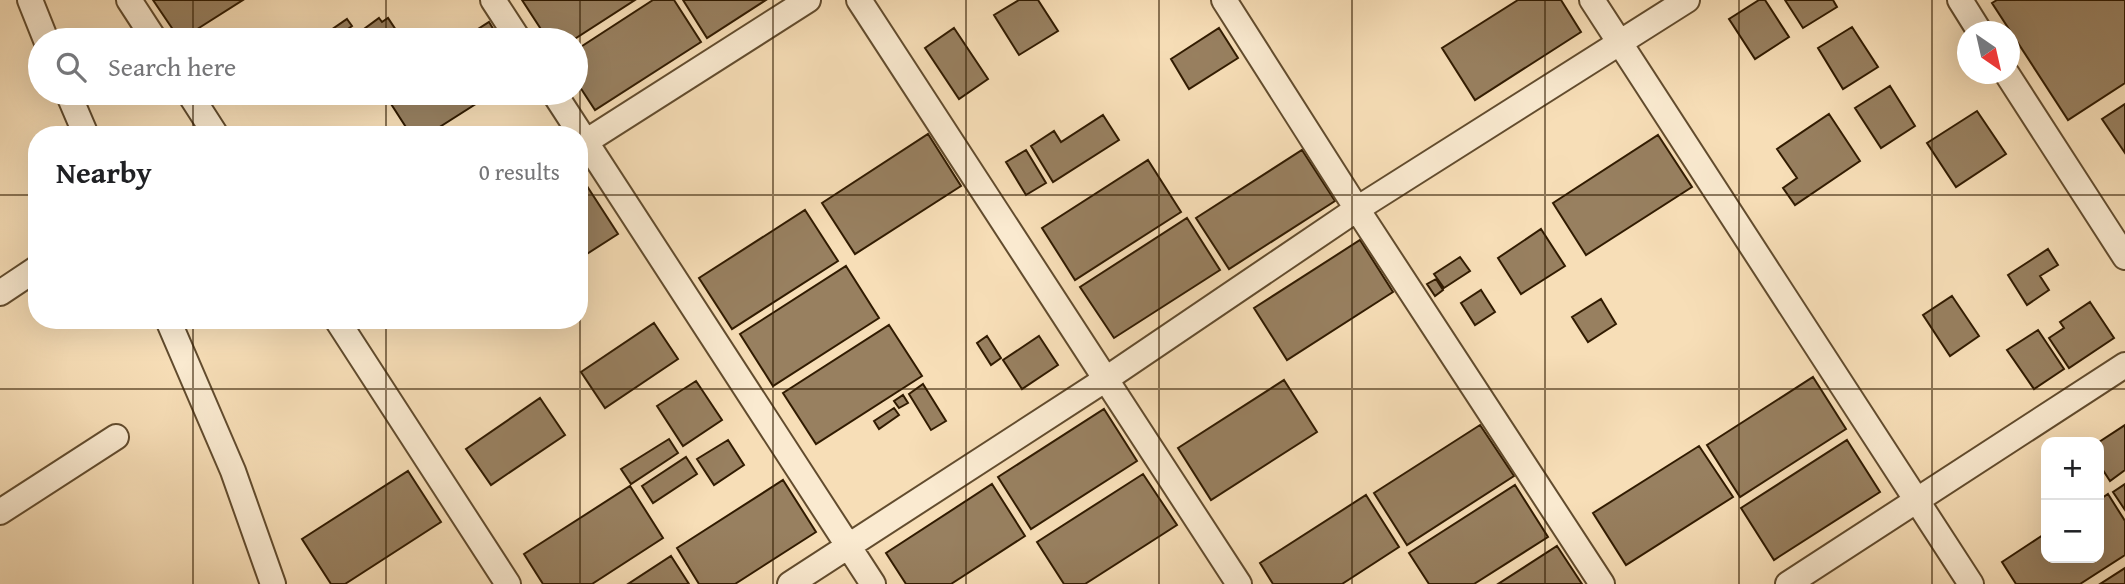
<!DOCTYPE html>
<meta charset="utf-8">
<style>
body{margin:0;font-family:"Gentium Book Plus",serif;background:#f2f2f2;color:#202124}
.controls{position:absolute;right:21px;bottom:21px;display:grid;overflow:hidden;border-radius:14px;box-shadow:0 7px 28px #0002}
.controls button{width:63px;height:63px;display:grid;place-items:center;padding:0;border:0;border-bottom:2px solid #e0e0e0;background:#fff;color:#202124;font:35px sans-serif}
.compass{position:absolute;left:1957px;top:21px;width:63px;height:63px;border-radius:50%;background:#fff;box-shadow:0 7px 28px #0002;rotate:146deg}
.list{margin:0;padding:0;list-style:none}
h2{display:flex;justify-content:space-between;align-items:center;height:91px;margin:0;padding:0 28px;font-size:30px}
h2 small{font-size:23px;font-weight:400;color:#757577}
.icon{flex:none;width:38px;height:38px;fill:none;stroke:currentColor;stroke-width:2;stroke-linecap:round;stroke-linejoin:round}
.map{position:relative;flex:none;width:2125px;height:584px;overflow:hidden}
.search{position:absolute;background:#fff;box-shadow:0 7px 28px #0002;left:28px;top:28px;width:560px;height:77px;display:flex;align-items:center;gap:18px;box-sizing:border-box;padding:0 24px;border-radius:38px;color:#757577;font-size:26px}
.panel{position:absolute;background:#fff;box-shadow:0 7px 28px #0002;left:28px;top:126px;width:560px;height:203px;border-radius:28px}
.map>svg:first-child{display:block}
.building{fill:#988060;stroke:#311b01;stroke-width:2}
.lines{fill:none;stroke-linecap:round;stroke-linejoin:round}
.minor-casing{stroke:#624c2e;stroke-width:28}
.minor{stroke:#faead0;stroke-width:24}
.grid{fill:none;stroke:#311b01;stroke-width:2;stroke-opacity:0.55}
</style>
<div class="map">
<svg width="2125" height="584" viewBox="0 0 2125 584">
<rect width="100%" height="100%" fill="#f7deb7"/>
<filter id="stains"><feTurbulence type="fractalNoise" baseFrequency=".00286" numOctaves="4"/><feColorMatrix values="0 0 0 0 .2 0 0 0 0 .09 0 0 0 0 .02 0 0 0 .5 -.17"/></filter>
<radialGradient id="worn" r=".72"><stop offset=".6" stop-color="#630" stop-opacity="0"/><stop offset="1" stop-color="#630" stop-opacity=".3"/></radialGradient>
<path class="building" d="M153,0H243L180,40Z
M522,0H635L573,40H548Z
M653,0H674L701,42L595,110L576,81V50Z
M683,0H766L707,38Z
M1019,0H1038L1058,31L1019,55L994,15Z
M1518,0H1561L1581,32L1475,100L1442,48Z
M1759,0H1765L1789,37L1755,59L1729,19Z
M1785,0H1833L1837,7L1803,28Z
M1997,0H2125V83L2068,120L1992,3Z
M379,18L382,22L388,18L400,36L404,33L409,40H349Z
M347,19L352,26L337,37L331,30Z
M489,22L500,40H461Z
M1852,27L1878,67L1843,89L1818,48Z
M954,28L988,79L959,99L925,48Z
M1219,28L1238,58L1189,89L1171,59Z
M1890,86L1915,126L1881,148L1855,108Z
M384,93H493L427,135H411Z
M2125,104V153L2102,119Z
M1977,111L2006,154L1956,187L1927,143Z
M1829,114L1860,161L1795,205L1783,188L1797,178L1777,149Z
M1103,115L1119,140L1053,182L1031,146L1054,131L1061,142Z
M928,134L961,186L855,254L822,203Z
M1658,135L1692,187L1586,255L1553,203Z
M1026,150L1046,183L1026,195L1006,162Z
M1302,150L1335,201L1229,269L1196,218Z
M1148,160L1181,212L1075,280L1042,228Z
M585,183L618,234L579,259V186Z
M805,210L838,261L732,329L699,278Z
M1187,218L1220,270L1114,338L1080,287Z
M1541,229L1565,266L1521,294L1498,258Z
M1360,240L1393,292L1287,360L1254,308Z
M2048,249L2058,265L2040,276L2049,290L2027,305L2008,275Z
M1460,257L1470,271L1444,288L1434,274Z
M846,266L879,318L773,386L740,334Z
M1436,279L1443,290L1435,296L1427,284Z
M1481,290L1495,312L1475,325L1461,303Z
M1952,296L1979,336L1950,356L1923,315Z
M1601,299L1616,324L1588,342L1572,317Z
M2090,302L2114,338L2069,368L2049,338L2064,328L2060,322Z
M654,323L678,359L605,408L581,372Z
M889,325L922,376L816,444L783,393Z
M2038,330L2064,369L2034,389L2007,350Z
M987,336L1001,358L991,365L977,343Z
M1039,336L1058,365L1022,389L1003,360Z
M1813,377L1846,429L1740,497L1707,445Z
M1284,380L1317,432L1211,500L1178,448Z
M696,381L722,420L683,446L657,406Z
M923,384L946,421L931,430L909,394Z
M903,395L908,403L899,408L894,401Z
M540,398L565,435L491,485L466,449Z
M894,408L899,415L879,429L874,421Z
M1104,409L1137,461L1031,529L998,477Z
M1480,425L1514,476L1407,545L1374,493Z
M2125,425V470L2110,481L2099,464V442Z
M669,439L678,453L631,484L621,469Z
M728,440L744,465L714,485L697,459Z
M1847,440L1880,492L1774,560L1741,508Z
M1699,446L1733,497L1626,565L1593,513Z
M686,457L697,474L653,503L642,486Z
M408,471L441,522L345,584H331L302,539Z
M1143,474L1177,525L1085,584H1064L1037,542Z
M783,480L816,532L735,584H699L677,548Z
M992,484L1025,536L951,584H906L886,553Z
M2125,484V510L2113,492Z
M1515,485L1548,537L1474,584H1429L1409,553Z
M630,486L663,538L592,584H543L524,554Z
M2108,494L2125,521V555L2080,584H2016L2002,562L2046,533V558H2099V500Z
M1366,495L1399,547L1342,584H1273L1260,563Z
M1557,546L1582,584H1498Z
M671,556L689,584H628Z
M2125,568V584H2100Z"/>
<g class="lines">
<defs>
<path id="minor" d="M30,0L46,40
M129,0L155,40
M493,0L519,40
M859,0L1239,584
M1224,0L1357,209L1602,584
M1592,0L1971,584
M1960,0L1980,32
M2007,74L2125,257
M68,93L86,135
M189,93L216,135
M554,93L873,584
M579,146L808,0
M0,293L36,269
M168,320L233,471L273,584
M337,320L508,584
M0,512L116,437
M790,584L1106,379L1357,209L1687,0
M1788,584L2125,365"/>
</defs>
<use href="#minor" class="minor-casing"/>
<use href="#minor" class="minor"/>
</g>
<path class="grid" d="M193,0V40M386,0V40M580,0V584M773,0V584M966,0V584M1159,0V584M1352,0V584M1545,0V584M1739,0V584M1932,0V584M193,93V135M386,93V135M0,195H37M579,195H2125M193,320V584M386,320V584M0,389H2125"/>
<rect width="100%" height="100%" filter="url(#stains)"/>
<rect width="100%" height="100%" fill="url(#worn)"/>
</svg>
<div class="controls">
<button>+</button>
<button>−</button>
</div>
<svg class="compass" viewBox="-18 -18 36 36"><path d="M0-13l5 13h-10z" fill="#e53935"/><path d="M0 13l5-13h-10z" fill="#757577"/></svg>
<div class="search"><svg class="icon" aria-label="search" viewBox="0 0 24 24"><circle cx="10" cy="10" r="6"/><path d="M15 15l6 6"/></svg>Search here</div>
<section class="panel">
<h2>Nearby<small>0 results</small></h2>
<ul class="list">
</ul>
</section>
</div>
